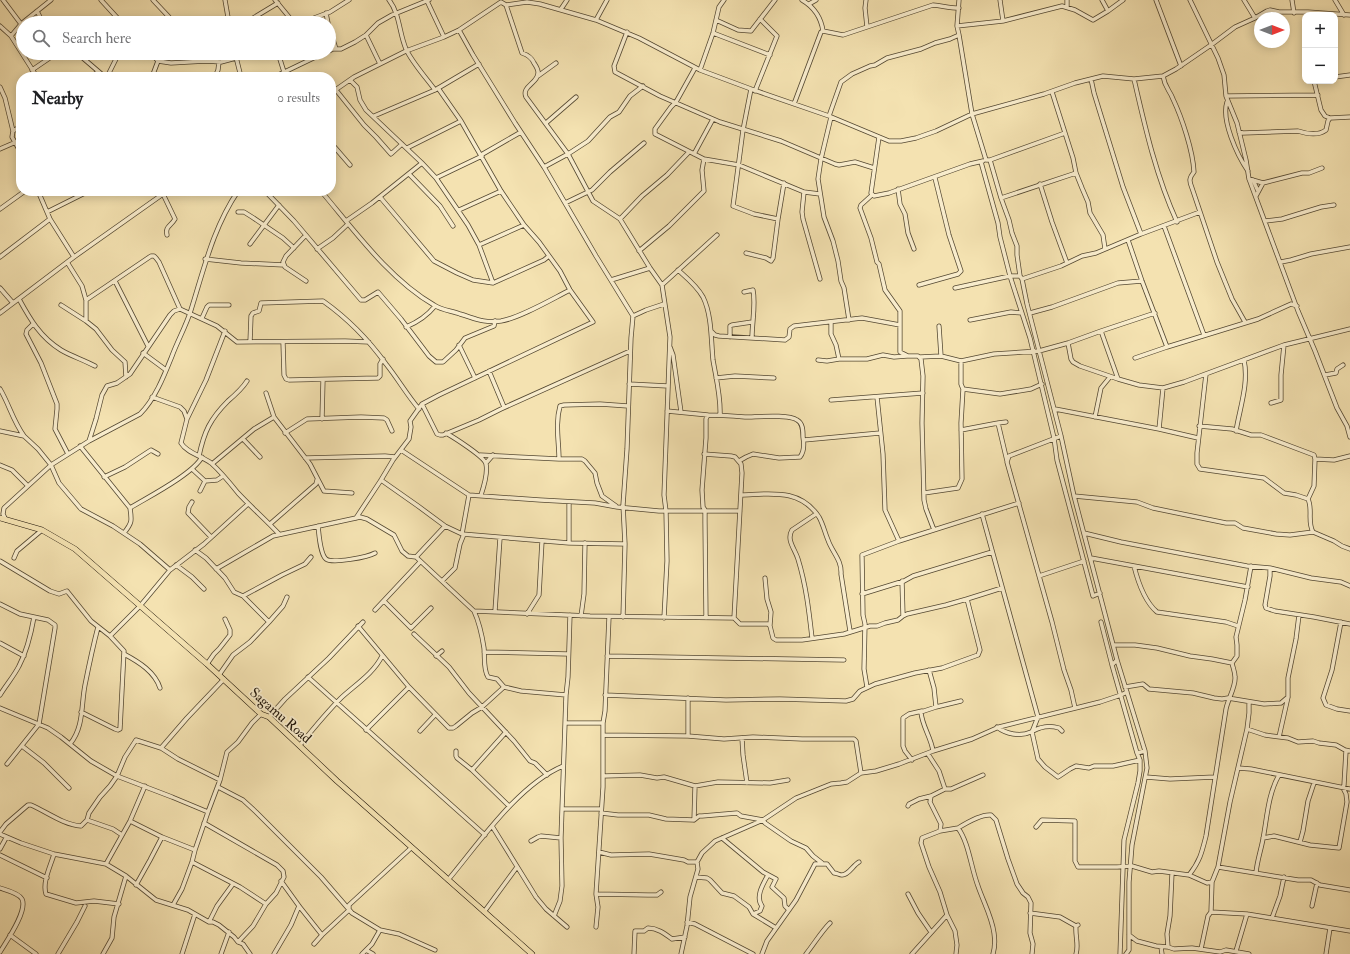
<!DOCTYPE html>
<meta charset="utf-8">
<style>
body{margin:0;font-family:"IM FELL Double Pica",serif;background:#f6f6f6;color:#202124}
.controls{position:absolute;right:12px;top:12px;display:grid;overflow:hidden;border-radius:8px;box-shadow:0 2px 10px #0003}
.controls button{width:36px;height:36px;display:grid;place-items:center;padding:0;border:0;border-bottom:1px solid #e0e0e0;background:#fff;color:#202124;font:20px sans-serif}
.compass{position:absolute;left:1254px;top:12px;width:36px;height:36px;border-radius:50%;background:#fff;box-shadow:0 2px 10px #0003;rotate:90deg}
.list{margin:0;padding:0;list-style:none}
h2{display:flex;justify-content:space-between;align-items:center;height:52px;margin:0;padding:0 16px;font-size:17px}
h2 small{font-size:13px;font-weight:400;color:#757577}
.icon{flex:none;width:22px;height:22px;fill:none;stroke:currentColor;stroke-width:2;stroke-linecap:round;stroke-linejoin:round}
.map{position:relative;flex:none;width:1350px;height:954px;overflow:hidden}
.search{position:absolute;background:#fff;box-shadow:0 2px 10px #0003;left:16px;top:16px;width:320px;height:44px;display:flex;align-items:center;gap:10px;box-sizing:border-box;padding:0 14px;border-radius:22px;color:#757577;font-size:15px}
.panel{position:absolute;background:#fff;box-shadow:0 2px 10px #0003;left:16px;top:72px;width:320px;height:124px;border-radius:16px}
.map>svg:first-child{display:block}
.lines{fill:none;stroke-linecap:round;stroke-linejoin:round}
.minor-casing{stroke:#544832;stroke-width:5}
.highway-casing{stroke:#1f1408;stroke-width:6}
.minor{stroke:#f8eccc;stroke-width:3.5}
.highway{stroke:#f4e2b1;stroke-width:5}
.labels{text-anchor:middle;stroke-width:3.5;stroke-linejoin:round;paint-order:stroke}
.street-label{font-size:14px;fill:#1f1408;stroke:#f8eccc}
</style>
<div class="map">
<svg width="1350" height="954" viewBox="0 0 1350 954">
<rect width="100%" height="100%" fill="#f4e2b1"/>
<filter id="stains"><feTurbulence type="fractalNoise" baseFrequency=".005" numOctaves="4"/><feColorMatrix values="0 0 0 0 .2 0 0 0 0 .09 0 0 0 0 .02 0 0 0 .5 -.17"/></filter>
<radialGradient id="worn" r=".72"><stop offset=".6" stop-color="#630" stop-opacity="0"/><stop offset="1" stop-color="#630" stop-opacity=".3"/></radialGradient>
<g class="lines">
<defs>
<path id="minor" d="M3,0L21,24
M101,0L122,23
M153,0L169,17V19L166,23
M225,0L229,23
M275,0L294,23
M389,0C400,14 399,33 406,49C411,61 427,79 435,90
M802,0C814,7 821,17 823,31
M866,0L865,8L867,27
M959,0L957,26L959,35L972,114L986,160H990L1001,198L1009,220L1012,233L1017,246V255L1020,276L1022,279L1027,304L1061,436L1074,496L1117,660L1145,751L1147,768L1132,845L1129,882V950L1126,954
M1000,0L1003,21
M1102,0L1108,11
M1156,0L1181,66
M1190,0L1218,58L1224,75L1226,96L1237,123L1246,160L1249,179L1298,311L1315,351L1337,408L1347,426L1350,437
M1244,0L1255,18
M1292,0L1294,13
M1335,0L1344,15
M427,1L444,37
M809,4L816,0
M506,5L522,53C528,55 532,58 534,63C536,66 538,69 538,72C539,83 521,86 526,97L568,154L593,201L620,219L650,268L662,285L670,337L664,495L666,511L667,561L664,618
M1067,7V0
M561,9L567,0
M37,11L43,23
M326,13L328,23
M254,18L259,23
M596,20L607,0
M716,20L738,30L751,31L775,0
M245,23L278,3
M301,23L330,12L349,0
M0,26L11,36L37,77
M957,26L1003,21L1062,6L1075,10L1093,20L1108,11L1123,0
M329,27L336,49
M459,30L473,55L515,123L544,167L596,256L633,316L631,338L627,449L623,505L625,544L623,617
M627,32L614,66L615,72L660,96L720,122L781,141L835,164L839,165L855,162L874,168
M713,33L770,55
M366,35L380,64
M11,36L21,24L51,0
M329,51L333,49H341L355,42L366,35L378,23L392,15L429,0
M77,53L105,77
M151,53L158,61L171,63L206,61L221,62L236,58
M235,53L241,77
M278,53L284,72
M695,68L676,102L671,107L655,129V134L704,159L739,165L804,192L820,194
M32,70L57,53
M700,70L713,33L719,7L724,0
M538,76L556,63
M1163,76C1165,88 1169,89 1173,99C1182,118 1193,151 1194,172C1189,178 1189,181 1192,188L1217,262L1232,299L1245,322
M90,77L98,72
M107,77L116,59L121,53
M152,77L158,61L160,53
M215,77L218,70L219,62
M274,77L324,53
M1335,77L1350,75
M1091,79L1094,93L1123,187L1141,234
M1134,79C1145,127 1156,176 1177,222
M350,80L357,87L360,100L366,110L422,163L436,178L468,225L479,245L524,225
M1314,81L1321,110L1325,116L1330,118L1350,117
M0,87L5,98L13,131L12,137L21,153
M751,89L743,130L733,206L754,214L778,219
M336,90L364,125L376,137L391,154L402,144
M755,91L777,36L760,19
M1052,92L1073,158L1076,173L1082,188L1088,202L1090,213L1103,235L1105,249
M331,93L354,77L406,51L444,37L459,30L501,2L506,5L527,2L540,4L596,20L639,38L700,70L751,89L829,116L889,141H901L916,138L936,131L972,114L1044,94L1075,83L1103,76L1134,79L1163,76L1176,69L1211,45L1235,27L1255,18L1267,11L1270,10L1279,12H1308L1350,15
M1226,96L1318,95
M1227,102C1221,120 1237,155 1248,171
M794,104L821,32L823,31L843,35L933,5C943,6 950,8 959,8
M374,116L435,90L479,64
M829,116L841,82L852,74L870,66L875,65L887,58L921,49L935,43L950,39L959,35
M831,117L821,159L818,179L824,217L833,241L838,261L841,281L844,288L849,320
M546,123L576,97
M13,131L21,126
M1239,132L1243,133L1298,131C1307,134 1318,136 1326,130L1328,121L1330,118
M879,137L871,193L874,196L889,193L970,164L983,161
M331,143L350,165
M407,148L461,121
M0,149L16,142
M694,154L713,119
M481,155L521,132
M990,160L1065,133
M981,162L998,223L1000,237L1010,276L1030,338L1054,438L1057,460L1093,596L1100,593
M544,167L568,154L588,141L610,117L619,112L630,96L643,86
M409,174L440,206L453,226
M436,178L482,156
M1249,179L1263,183L1302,173H1309L1322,168
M1253,180L1258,191
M1040,184L1052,222L1067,263
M898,189L900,204L905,214L908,233L914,249
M38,191L50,219L74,257
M265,191L294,221L361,300H365L378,292L401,319L429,356L436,362H443L456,350L465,338L494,326L495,321
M321,191C354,230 389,279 434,305C441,310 452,311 460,314C477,319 482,323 501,321C520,318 552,299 570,290
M804,192L802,212L803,219L820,279
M163,194L175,219C171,226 165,226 167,235
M872,195L861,205L860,208L871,238L877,262L879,264L885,290L900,311V352L908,356H918L921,359L923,376L922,423L924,500L926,509L934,530
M1256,196L1263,183
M380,197L434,261L457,273L473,280L493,283L544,260L549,256
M1001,198L1076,173
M565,203L592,190L610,172L644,143
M0,209L25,191
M459,210L501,191
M47,212L89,191
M238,212H244L252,217L283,238L294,248
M620,219L642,196L667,175L689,152
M346,221L372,203L422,163
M1265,221L1282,219L1321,207L1334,205
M1164,226L1204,335
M306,235L286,256L283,262L285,267L306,281
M1128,240L1142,281L1167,347L1258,319L1291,304L1297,306
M250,244L279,205
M479,245L493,283
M317,249L333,238L348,224
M639,251L669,226L704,191L702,170L704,159
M746,253L766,258L771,261L773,258L778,219L784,183
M0,257L50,219
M205,259L241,263L284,265
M67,262L82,286L86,300V321L96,329L112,350L125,362L126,377
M1281,262L1291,260L1311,254L1350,247
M678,270C687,278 697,286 703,297C712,315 711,341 713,360C716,378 721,397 720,415
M1022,279L1061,266L1082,256L1096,253L1141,234L1200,212
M611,280L650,268
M115,281L148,346
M662,285L717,235
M919,285L958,274L961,271L949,235L935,178
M0,288L13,303
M955,288L1010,276H1020
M744,292L753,290C756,304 752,322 752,338
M19,299C30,319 40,337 61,350C71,356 84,360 95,366
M86,300L151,256H154L156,258L159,262L180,309
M61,305L86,321
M0,313L74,257L163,194L172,191
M1030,313L1052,307L1118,283L1142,281
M633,316L646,310L664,304
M202,318L207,307L209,305H229
M970,320L1011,312L1022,313
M831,322V334L836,345L839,359
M33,324L27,330L26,334L41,363L57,404V409L55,429L68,454
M939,326L941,356
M406,327C418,322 427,316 435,306
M225,331L206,380L187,419L181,443C187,453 202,456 211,463C220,471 230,483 238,493C251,507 266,520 279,534
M711,331L715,335L719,336L785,340L789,337L790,329L794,326L862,318L900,325
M1101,331L1118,379
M730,337V326L732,325L752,322
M250,342L251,316L253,313L259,311L261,303L323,301C347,318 368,339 386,364C398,379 407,395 419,409
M283,342L284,375L286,379L289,380L378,378L380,376V364L383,359
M1068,343L1071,359L1073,362L1080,366L1118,379L1139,385L1163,388L1184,382L1284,345L1350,329
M459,345L475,378
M670,347L673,355L681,412
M143,353L166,370
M920,357L941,356L961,361L994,354L1039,351L1068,343L1101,331L1155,313
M1135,358L1167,347
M818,360L827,361L839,359H867L883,355L894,357L907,356
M961,361V384L963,389L1000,394L1031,389L1042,384
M489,371L504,407
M1206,374L1197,453V464L1200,469L1264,478L1284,493L1296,495L1308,499
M1325,375L1336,373L1337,369L1343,365
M716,378L735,376L774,378
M629,384L668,386
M0,389C9,404 13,421 24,436
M266,393L274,417L310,464L324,491L352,493
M152,397L180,407L184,411L187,419
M877,397L883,454L885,510L899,541
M831,400L923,393
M1271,403L1281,400V375L1284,345
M422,404L437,434L440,435H443L479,420L501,409L630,351
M1055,409L1159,429L1198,438
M667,411L708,415
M1095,417L1101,388L1110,377
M322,419L323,380
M998,423L1007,461
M1199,426L1232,429L1251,435H1261L1314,455L1315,459
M1159,429L1163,388
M961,430L998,423L1006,422
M0,431L24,436L38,449L51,465L59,483L81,509L113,526L140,544L170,570
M1236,431C1240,407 1249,383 1244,360
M285,433L307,419L361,417L384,418L387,420L392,431
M446,433C453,437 485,457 486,464C488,473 484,486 481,495
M1061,436L1009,456L1007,462L1052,622L1064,670L1071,690L1075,708
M243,439L260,457
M804,440L880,433
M89,441L96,419L102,395L107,386L117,383L130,374L170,315L174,311L180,309L217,326L237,342L345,341L369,342
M80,446L130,508C132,521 132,523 124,533
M401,450L469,495L540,500L595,503L617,507L659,511H740
M704,454L731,456L735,457L741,464L742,473L734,618
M480,455L559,459H582L585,461L595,473L597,483L602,496L616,506
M199,456C204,432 210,419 228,401C235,395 242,389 247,381
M1350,456L1334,460L1315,459L1314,486L1308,499C1313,509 1307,522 1313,532L1334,541L1342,546L1350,549
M305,458L385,456L395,457
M559,459C559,442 555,424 560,406L564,405L600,404L628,406
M486,463L493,455
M212,464L254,429L274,417
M0,465L12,470L28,486
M192,469L205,481L217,480L223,476
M104,477L125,467L151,450L158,454
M381,480L418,506L445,526L462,534L469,495
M200,491L205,481
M924,493L958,488L962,479L961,423L963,389
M741,495C771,494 800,488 819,517C823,524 825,533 828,540C832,552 842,560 841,574L850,631
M1074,496L1137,502L1153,508L1226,523H1235L1243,528L1276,534L1290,535L1313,532
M192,502L189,507L188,513L211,537
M130,508C148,497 193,474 202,457
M982,514L1038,717L1032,732L1038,759L1045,767L1058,777L1070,769L1076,766L1089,768L1094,766H1113L1140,760L1137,753
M356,518L381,480L393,460L409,439L411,427L410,421L422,404L439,395L593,322L570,290L560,271L539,242L524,225L501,191L461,121L438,88
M6,520L3,514L4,508L51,465L89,441L140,414C155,399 164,376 172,356C178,340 186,326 191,310C204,269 213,228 238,191
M270,524L316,484L317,480
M318,526C319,534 320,554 326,559C332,564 368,557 375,553
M1084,533L1121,542L1247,566L1270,568L1311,578L1341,582L1350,586
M462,534L569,543L625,544
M569,543V502
M195,550L206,558L225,578L234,592L243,596L269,622
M416,557L445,526
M14,558L17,551L42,530
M1091,558L1248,587
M0,561L50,591L59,594L67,591L91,621L110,636L124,651L120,729L118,730L115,729L81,712
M176,565L192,577L204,589
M1134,566C1138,582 1144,601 1157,612L1226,622L1238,626
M1270,568V576L1265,605L1266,608L1275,611L1314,617L1350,624
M216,569L273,536L356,518L360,517L367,519L394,535L402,551L408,556L416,557L474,611C479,622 482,635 484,648C485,657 483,669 488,677L497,679L504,687L521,691L566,695
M1039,576L1084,561
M765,578L767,599L771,612L770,625
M442,581L455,568L460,544L464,534
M902,581L903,616
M862,594L904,581L913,576L992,552
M243,596L282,575L305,564L311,557
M384,601L411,628L431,608
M0,604L20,614L48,620L55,625V628L39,724L7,764
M375,610L420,562
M474,611L590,616L734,618L740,624H768L770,626L773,638L776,640H802L844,634L870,626H877L885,623L898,620L903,616L907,614L946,605L967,599
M495,611L500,538
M527,614L539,595L542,541
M581,616L584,594L585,543
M706,618L705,522V510L703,507L702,490L706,438V419L708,415C721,415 733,416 745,417C757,417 788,414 797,420C803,423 803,431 803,437C804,443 804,452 800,457L779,458L753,454L746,457L739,461
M1101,622L1112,665
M1341,622L1332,670L1323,698L1326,705L1337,709L1350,711
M358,626L409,687L449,728H453L456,726L472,713L482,707L504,687
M414,634L449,667L469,693L514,741L530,761L535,763L547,775
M110,636L140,606L170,570L204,544L248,504
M812,638C809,611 806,585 798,559C795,549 786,540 792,530L816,514
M0,643L24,656
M1114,645H1135L1157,648L1190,656L1212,659L1232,663
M484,652L568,654
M124,654C139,662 155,672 160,688
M436,656L442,651
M607,656L844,660
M1117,660L1112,665L1137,753L1145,751
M207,664L214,654L219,649L230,635V630L225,619
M929,670L934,688L936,707
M219,675L233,655L250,642L269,622L283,606L287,597
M308,677L485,835
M867,687L864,669L865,624L863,615L862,555L899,541L1019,503
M1125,687L1143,684L1149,689L1193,693L1214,698L1222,699L1228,698L1264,704L1281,703L1288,697
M0,695C6,685 14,676 19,666C27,651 31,634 34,617
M605,695L726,700L780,699L846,701L853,699L860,691L875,684L915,673L942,668L978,655L980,650L967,599L1002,588
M688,698V736
M0,708L48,728L61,737L91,761L117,776L172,797L208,812
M269,717L285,699L329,658L363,622
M566,723H603
M997,727C1006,734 1020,737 1031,732C1034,731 1036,729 1040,728C1046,726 1053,726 1059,728L1062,731
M1247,729L1265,735L1288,738L1298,742L1313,741L1319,743L1336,745L1345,750L1350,751
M366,730L409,687
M420,731L435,715
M604,735L688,736L724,739L753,737L802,739H854L856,741L861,773
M1279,737L1288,697V678L1296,639L1299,615
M742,738L743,755L747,783
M70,744C84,727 81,705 85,685C89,665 93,646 98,627
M300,745C313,729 326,713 341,698C355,685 374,673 382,656
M22,746L44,763L69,788
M161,748L187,718L224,679
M456,751V756L457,758L472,770L509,806
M933,751C931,737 922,726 921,712L936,707L961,701
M928,754L939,771L945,789
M912,760L905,751L903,746V718L909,714L922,711
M1238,768L1251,769L1350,789
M472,770L506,732
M603,776L640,775L657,778L664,777L695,786L718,782L770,783L788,780
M1146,777L1170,779L1215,777
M218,787L243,800L256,812L321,877L352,913L380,930L399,934L435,950
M931,796L930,802L941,824L940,831
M908,806L909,804L919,799L931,796L945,789H951L983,775
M562,809H601
M601,813L618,815H649L666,819L694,820L695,786
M87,820L113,829L122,835
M694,820L699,816H702L737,813L741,816L763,820L765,823L791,841L806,848L813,856L822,863
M130,821L162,837L195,850
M204,823L277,865L283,871L284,877L276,893L266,904L253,926L238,942
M492,826L536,897L546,909L567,927
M1036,827L1042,820L1075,821V861L1078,867H1117L1132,866L1152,872L1159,871L1189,875L1207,883L1212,882L1218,867L1298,880H1311L1320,885L1350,890
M0,832L6,824L28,805H31C47,812 64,825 81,826L87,820L89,813L100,797L110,786L117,776L125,757L136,740L161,748L178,759L220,780
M0,834L21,843L54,854L106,864L126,876L156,900L188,910L209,922H213L219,925L234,937L238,942L243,944L250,954
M722,838L763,872L776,879L772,887L784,898L785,906L789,910
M1263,838L1274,836L1310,845L1339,848L1347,802L1346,794L1343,788L1344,785L1346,751
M531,841L538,837L541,836L561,838
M1300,842L1303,831L1308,801L1314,783
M0,849L6,838
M599,852L611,855L649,854L684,860L688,862H697
M54,854C51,865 42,882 46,894L76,903L94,901L119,904
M0,855L47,878
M192,862L240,887L266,904
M106,864L130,821L145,786
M1218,867L1230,802L1247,729L1249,713V702
M1256,873C1257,861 1261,850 1263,839C1267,818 1268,794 1279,775
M1189,875C1200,861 1202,852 1206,836L1226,709C1228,699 1236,686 1235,677C1235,672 1233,668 1232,663L1237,656V645L1236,637L1245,600L1251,566
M696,877L707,878L710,880L722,893L734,896L749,907L753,914L776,928
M448,880C479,843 518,785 563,766
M281,881L299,906L322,935
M136,885L150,860L162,837
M0,888C6,890 19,893 22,899C28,911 6,942 0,952
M596,894L648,895H657L661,892
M908,894L918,913L931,932
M173,905L182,889L192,862L195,850L208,812L220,780L227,752L238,742L252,723L261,714
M1312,906L1317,883
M484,912L517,867
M1211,912L1212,882
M1030,913L1060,917L1076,926L1078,925
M753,914L760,911L762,906C755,897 763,884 768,875
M554,916L560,901L562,886L561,838L566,695L568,677L570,615
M1272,918L1280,896L1284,877
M209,922L217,906L233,884
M687,922L695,924L753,954
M1076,926C1075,936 1079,945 1076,954
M596,927L598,907L596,894L603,787V723L605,711L609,617
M10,935L36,954
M1129,935L1137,941L1156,946L1168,947L1174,949L1192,948L1220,952L1226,950L1249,954
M314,944L322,935L349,910V905L411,848
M1161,947L1162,954
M1168,947L1167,934L1170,916L1172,873
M1201,949L1208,916L1211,912L1247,914L1350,931
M366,950L373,954
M1236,951L1247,914
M58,954L77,922L85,906
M103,954L112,938L114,917L126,876
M182,954L195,914
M221,954L229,932
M274,954L291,925L299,906
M362,954L372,944L380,930
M634,954L635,931H644L648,928C657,928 664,933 672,939L685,937
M681,954L687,926L690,897L698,869L697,862L702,853L715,841L763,820L796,798L831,784L841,783L847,782L861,773L876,771L899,764L933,751L972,739L999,727L1100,702L1121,695L1127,692
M762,954L767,941L796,900L815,864H827L834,873C837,873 839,875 842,875C849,875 853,865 859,862
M806,954C814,944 821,932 830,923
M912,954L947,915
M956,954L957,945L955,931L947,915L940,892L929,867L921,843L922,838L940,831L958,828
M993,954C995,947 995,940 994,933C992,917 983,901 978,886C971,868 969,843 958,828C966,823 982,814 991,815L996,820L1008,859L1017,884L1023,893L1028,897L1031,903L1030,933L1033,944L1032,954
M1120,954L1124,840L1138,783L1140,771V760
M1326,954L1330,928"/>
<path id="highway" d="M0,518L42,530L75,549L207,664L261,714L269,717L337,781L532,954"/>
</defs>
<use href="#minor" class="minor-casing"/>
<use href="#highway" class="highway-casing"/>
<use href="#minor" class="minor"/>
<use href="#highway" class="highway"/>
</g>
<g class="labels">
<g class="street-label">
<text transform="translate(281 715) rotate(41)" y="5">Sagamu Road</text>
</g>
</g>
<rect width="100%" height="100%" filter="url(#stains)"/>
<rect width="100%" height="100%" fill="url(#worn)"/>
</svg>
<div class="controls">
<button>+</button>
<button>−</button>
</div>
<svg class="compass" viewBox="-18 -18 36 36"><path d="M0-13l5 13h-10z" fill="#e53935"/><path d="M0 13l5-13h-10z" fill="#757577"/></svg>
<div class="search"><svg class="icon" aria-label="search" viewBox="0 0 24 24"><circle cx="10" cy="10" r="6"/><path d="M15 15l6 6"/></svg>Search here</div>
<section class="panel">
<h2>Nearby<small>0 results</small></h2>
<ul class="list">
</ul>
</section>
</div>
